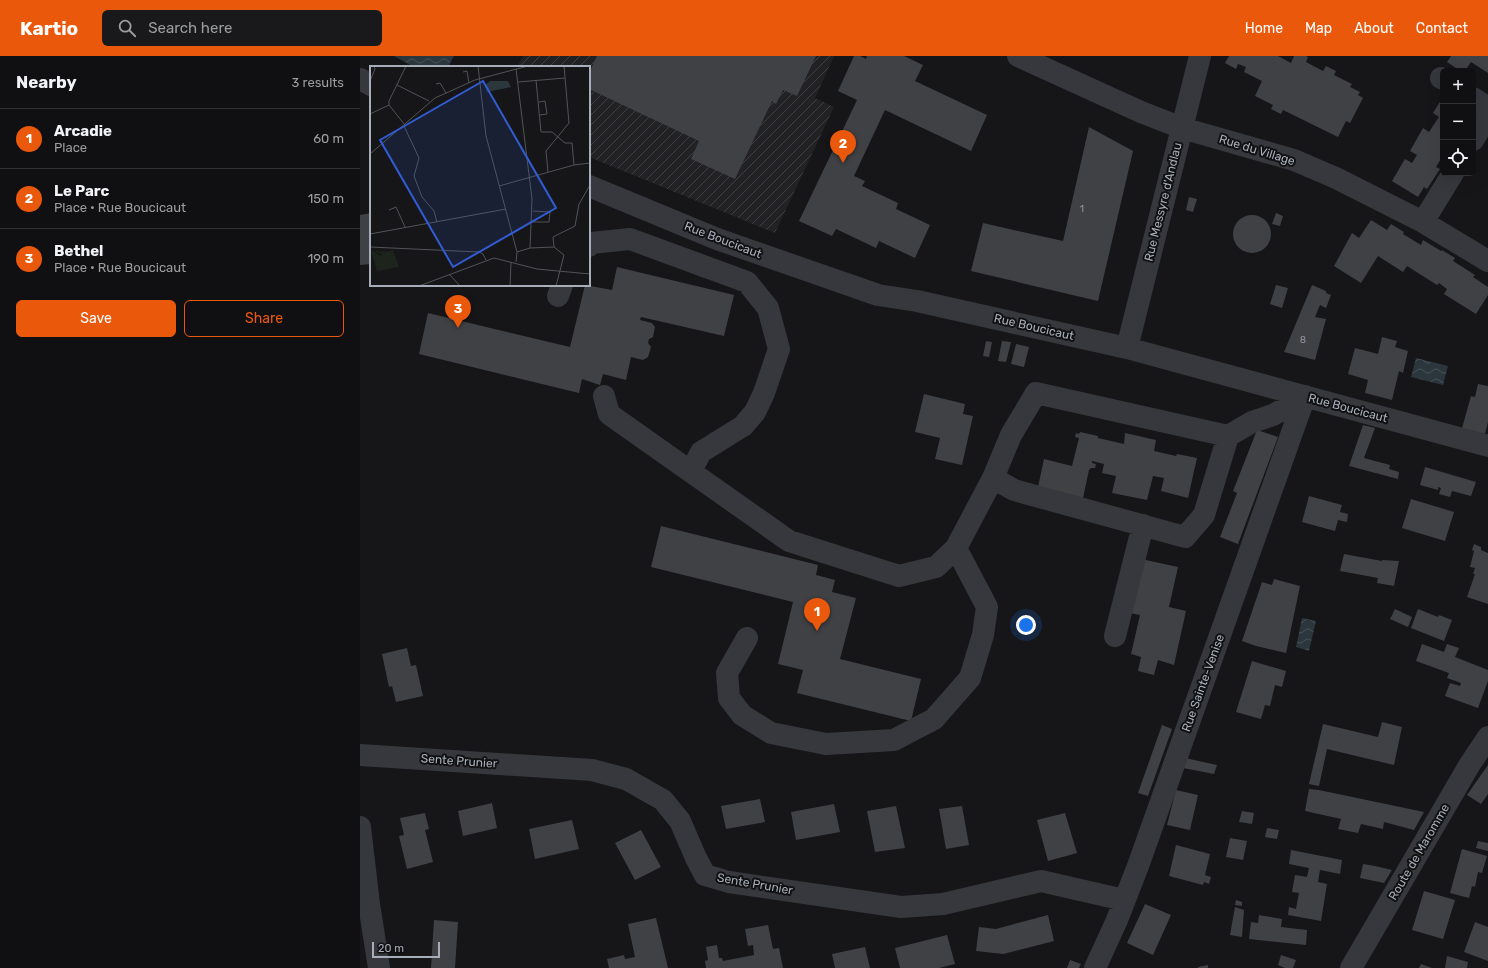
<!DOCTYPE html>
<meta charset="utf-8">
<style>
body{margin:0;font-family:Rubik,sans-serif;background:#19191b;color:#f1f3f6}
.controls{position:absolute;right:12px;top:12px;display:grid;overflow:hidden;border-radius:6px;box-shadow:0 4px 16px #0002}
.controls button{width:36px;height:36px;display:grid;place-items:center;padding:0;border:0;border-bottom:1px solid #303032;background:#101012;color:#f1f3f6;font:20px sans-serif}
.scale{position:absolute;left:12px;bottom:10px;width:68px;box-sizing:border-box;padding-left:4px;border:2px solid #a7aeb9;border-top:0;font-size:11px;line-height:14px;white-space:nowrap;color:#a7aeb9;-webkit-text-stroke:3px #111113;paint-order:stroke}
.you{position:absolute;left:666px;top:569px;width:14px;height:14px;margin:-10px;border:3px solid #fff;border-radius:50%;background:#1a73e8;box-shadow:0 0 0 6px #1a73e833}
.badge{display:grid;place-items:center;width:26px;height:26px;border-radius:50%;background:#ea580c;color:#fff;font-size:13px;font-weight:700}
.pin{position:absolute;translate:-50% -33px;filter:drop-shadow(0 1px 2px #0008)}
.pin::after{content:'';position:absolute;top:21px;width:14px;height:12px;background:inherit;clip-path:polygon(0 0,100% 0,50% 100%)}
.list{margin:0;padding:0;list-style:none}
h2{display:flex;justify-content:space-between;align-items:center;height:52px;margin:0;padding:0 16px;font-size:17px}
h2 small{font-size:13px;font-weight:400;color:#9c9d9f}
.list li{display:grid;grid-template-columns:26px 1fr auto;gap:12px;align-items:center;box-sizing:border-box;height:60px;padding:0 16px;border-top:1px solid #303032}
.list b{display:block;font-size:15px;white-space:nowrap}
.list p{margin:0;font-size:13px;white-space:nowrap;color:#9c9d9f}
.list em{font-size:13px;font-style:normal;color:#9c9d9f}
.actions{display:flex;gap:8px;padding:12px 16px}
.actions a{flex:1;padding:9px 0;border:1px solid #ea580c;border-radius:6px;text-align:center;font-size:14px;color:#ea580c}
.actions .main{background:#ea580c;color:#fff}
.icon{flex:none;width:22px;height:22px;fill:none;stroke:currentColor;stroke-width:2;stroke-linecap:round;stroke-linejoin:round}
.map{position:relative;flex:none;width:1128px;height:912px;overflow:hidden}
header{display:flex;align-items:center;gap:24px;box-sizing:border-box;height:56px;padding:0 20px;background:#ea580c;color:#fff}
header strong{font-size:19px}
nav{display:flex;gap:22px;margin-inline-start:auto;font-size:14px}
.search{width:280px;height:36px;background:#19191b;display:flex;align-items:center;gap:10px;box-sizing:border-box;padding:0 14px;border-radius:6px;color:#9c9d9f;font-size:15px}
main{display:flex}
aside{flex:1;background:#101012}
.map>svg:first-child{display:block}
.industrial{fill:url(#industrial-furrows)}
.water{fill:url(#water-waves)}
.building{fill:#404145}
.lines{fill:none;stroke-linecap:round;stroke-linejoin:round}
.minor{stroke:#37383e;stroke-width:22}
.labels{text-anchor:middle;stroke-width:4;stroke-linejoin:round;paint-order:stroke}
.number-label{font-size:10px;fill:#8d939c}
.street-label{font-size:12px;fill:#a7aeb9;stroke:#111113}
.inset-road{fill:none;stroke:#505358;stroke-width:1}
.view{fill:#325cd3;fill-opacity:0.15;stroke:#325cd3;stroke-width:2}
.inset-edge{fill:none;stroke:#a7aeb9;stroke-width:2}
</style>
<header>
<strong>Kartio</strong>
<div class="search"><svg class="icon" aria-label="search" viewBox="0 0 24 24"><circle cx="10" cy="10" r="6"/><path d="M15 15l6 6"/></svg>Search here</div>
<nav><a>Home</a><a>Map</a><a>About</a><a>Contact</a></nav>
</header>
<main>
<aside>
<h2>Nearby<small>3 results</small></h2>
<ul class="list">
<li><span class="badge">1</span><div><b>Arcadie</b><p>Place</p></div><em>60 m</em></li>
<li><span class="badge">2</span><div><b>Le Parc</b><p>Place · Rue Boucicaut</p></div><em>150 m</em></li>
<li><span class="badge">3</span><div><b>Bethel</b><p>Place · Rue Boucicaut</p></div><em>190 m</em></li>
</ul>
<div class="actions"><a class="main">Save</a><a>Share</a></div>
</aside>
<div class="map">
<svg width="1128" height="912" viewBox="0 0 1128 912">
<defs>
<pattern id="industrial-furrows" width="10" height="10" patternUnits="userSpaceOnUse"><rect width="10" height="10" fill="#222225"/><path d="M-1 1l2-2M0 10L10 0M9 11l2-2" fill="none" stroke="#3f4043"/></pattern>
<pattern id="water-waves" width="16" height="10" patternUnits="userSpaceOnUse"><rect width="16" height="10" fill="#2b363d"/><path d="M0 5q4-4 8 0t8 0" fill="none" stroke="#475157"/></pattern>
</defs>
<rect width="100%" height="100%" fill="#161618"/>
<path class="industrial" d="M163,0H474L455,42L474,51L415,177L229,101V11H157Z"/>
<path class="water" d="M34,0H94L89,9L84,11H54Z
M1056,302L1088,310L1083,329L1051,321Z
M942,562L956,565L949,595L936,591Z"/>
<path class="building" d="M237,0H456L437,40L423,34L416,48L412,45L375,123L331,103L339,85L229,33V17Z
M494,0H500L506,3L507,0H544L563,9L555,25L627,59L611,95L525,54L494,120L505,125L502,130L538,147L536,153L570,169L555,202L519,185L516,192L476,173L472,180L439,165L497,44L478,35Z
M869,0H918L931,7L934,0H946L948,1L946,6L963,15L966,10L976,15L974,19L992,28L990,31L1000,36L998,39L1003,42L990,67L986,65L978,81L923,54L921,58L911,53L913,49L895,40L902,25L884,16L886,11L878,8L876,13L865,7Z
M1091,0H1128V17L1111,6L1105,15H1094L1096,12L1087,6Z
M1083,41V102L1082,101L1076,111L1080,113L1067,133L1064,131L1058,141L1032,125L1045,103L1052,107L1057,99L1050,95L1063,72L1069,76L1079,61L1073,57Z
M729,71L773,95L738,245L611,215L623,167L703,185Z
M829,141L837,143L833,156L826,154Z
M11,157V208L0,209V159Z
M916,157L923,160L920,170L912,168Z
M873 178a19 19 0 1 1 38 0a19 19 0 1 1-38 0Z
M1011,164L1027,174L1031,168L1044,176L1043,178L1061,189L1063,184L1081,195L1082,194L1095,202L1093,205L1115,219L1113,221L1128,231V239L1116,258L1084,238L1087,233L1079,227L1077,229L1047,210L1043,216L1018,200L1001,227L974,210L992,177L999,182Z
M257,211L374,239L364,280L281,261L280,264L292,267L295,271L293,281L289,283L288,287L291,291L288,301L283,304L271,301L266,324L243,318L240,329L222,323L219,337L59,298L68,257L210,291L225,229L252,234Z
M916,229L928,232L922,252L910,248Z
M952,229L966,235V237L971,239L966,252L960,249L955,261L966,263L955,304L924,296Z
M1022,281L1037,285L1035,291L1048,295L1043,317L1039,315L1032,344L1005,337L1008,324L988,318L995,292L1018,298Z
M626,285L632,286L629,301L623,300Z
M642,285L651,286L646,306L638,305Z
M656,288L669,291L664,311L651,308Z
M1118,328L1128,330V366L1125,378L1102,372L1111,340L1115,341Z
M564,338L605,348L603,358L613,360L602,409L575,403L580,382L555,376Z
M1003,369L1015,372L1004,402L1030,409L1029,413L1039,416L1038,423L989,410Z
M897,374L918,381L878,488L860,481L877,437L873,435Z
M720,376L738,380V382L764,388L765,377L796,384L794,395L816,400L817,398L837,402L828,442L801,435L804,422L793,420L787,444L752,437L756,420L742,417L744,408L732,405V407L736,408L735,412H731L729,414L723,442L678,431L684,403L712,410L719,382L715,381L716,377L719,378Z
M1065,411L1116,426L1111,440L1092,435L1090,441L1079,438L1081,432L1078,431V434L1060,429Z
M949,440L982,449L980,456L988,458L987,466L978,464L975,475L942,466Z
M1051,443L1094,456L1085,485L1042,472Z
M301,470L458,509L456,519L475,524L472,536L496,542L480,603L561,623L551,665L437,637L443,614L418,608L433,546L291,511Z
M1114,488L1121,491V494L1128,497V548L1107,541L1115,518H1113L1115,512L1110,511L1114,495L1112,494Z
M984,498L1022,505V504L1039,505L1034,530L1017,527L1018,522L980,515Z
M781,503L818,511L809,551L826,555L814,609L798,604L794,619L778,615L781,601L771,598L780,559L770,557Z
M914,523L940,530L926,597L896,590L882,585L902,526L912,529Z
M1035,553L1052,561L1048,571L1030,563Z
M1058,553L1078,561L1079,559L1092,564L1084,585L1051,572Z
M1062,588L1084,596L1087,588L1099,592L1095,601L1128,614V625L1118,652L1085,640L1090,627L1100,630L1101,627L1087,622L1089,617L1056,605Z
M47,592L51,610L56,609L63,640L36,646L32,630L29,631L22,598Z
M892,605L926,615L922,631L915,629L910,650L905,649L901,663L876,656Z
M1022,666L1042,671L1034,709L967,693L959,730L949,728L963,668L1018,681Z
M802,669L812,673L788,740L778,737Z
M825,702L857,709L854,718L823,712Z
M1128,709V738L1121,748L1107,739Z
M949,733L959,734L1064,756L1054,774L1024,766L1023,773L1001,768L998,777L978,773L981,763L945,755Z
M816,734L838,739L830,774L807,769Z
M400,743L405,766L366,773L361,750Z
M132,747L137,772L103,780L98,755Z
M474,748L480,776L436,784L431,756Z
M536,750L545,792L515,796L507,755Z
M602,750L609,789L586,793L579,753Z
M882,755L894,757L892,768L879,766Z
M65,757L69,773L65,774L73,806L47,813L39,780L44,779L40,762Z
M705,757L717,797L688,805L677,764Z
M212,764L219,793L175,803L169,773Z
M907,772L919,774L917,783L905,781Z
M281,774L301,811L275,824L255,787Z
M870,782L887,785L883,804L866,801Z
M1118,785L1128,787V795L1116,792Z
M816,789L850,798L845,819L851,821L849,828L844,826L843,829L809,820Z
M1102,793L1127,800L1122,817L1118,816L1115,831L1112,830L1109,842L1090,837Z
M931,794L982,804L980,818L960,814L958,826L967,828L961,865L928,859L929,851L936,853L939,837L932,836L935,819L947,821L949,812L929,808Z
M1003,808L1015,810L1032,814L1024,827L1000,822Z
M1064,835L1095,844L1083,883L1052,874Z
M876,844L882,846V850L875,849Z
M785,848L811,859L793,899L767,887Z
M875,851L884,854L882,881L870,879Z
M688,859L694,885L643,898L616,895L619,871L636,873Z
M899,859L922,863L921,871L947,874L946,889L889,883L891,866L898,867Z
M296,862L308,912H249L247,903L264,899L265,903L275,901L268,868Z
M74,864L98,866L95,912H71Z
M1115,866L1128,871V905L1104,896Z
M408,869L413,893L419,892L423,912H346L345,905L348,904L346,891L357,889L359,902H362L363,905L394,899L393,889L388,890L385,873Z
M587,879L595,908L579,912H540L535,892Z
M505,891L510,912H475L472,898Z
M921,899L936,904L933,912H925L918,909Z
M1087,900L1108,906L1107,912H1085Z
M710,904L721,908L719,912H707Z
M1061,908L1072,912H1059Z
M848,909V912H838V911Z"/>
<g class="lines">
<path class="minor" d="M658,0L781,56L822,72L934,104L976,122L1063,166L1128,205
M1081,22L1083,23
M0,23L11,29
M1113,42L1128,52
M1113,84L1128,59
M229,130L357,183L518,239L557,245L767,292L1128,390
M1063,166L1093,117
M229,190L231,187L270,183L387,226L408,252L419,293L404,337L395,356L383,370L341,396L331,415
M198,240L202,229
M767,292L840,0
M244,340L249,358L429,485L539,520L576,511L596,492L633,422
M868,380L844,459L825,481L654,434L633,422L651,379L676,337L868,380L892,366L913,359L945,340
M755,580L783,469
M387,582L367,617L369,642L382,659L411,677L466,688L534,684L574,663L610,622L623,579L627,551L596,492
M0,699L232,714L266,723L303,744L320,765L336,802L345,819L369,826L541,851L583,848L681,825L764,844
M0,771L9,848L19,912
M735,912L757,864L778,810L945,340
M991,912L1110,708L1128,681"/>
</g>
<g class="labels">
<g class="number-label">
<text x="722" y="156">1</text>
<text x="943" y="287">8</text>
</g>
<g class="street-label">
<text transform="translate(897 94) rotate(17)" y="4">Rue du Village</text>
<text transform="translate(803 146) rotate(-76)" y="4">Rue Messyre d'Andlau</text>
<text transform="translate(363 184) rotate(21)" y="4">Rue Boucicaut</text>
<text transform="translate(674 271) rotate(13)" y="4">Rue Boucicaut</text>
<text transform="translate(988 352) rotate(15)" y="4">Rue Boucicaut</text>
<text transform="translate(843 627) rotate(-70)" y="4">Rue Sainte-Venise</text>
<text transform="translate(99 705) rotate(4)" y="4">Sente Prunier</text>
<text transform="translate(1059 796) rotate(-60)" y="4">Route de Maromme</text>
<text transform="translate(395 828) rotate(10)" y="4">Sente Prunier</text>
</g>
</g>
<g transform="translate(10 10)">
<rect width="220" height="220" fill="#161618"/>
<path d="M1,184L11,190L12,188L6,186L5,184L11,186L13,184L15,190L14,184L16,186L23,184L29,201L7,205Z" fill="#1c241c"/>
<path d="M120,15H138L141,21L117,26L115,19Z" fill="#2b363d"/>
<path class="inset-road" d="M108,0L116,70L147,186L146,196M146,3L162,133L160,182M93,6L97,5L99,17M166,14L171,66H182L195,77H202L204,99M0,15L5,3L4,0M148,16L195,12M66,18L70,17L76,27M27,19L59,35M169,36L175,35L177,48L170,49M19,39V35L36,0M0,48L19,39L35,59M34,60L49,92L44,110L52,131L64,145L67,156M0,88L65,32L105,14L158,0M178,106L176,85L199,57L194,0M129,120L204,99L220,97M19,144L26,141L35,161M163,156H179L180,146L163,145M0,168L136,143M0,181L109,186L113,188L116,194M160,182L184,181M147,186L160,182M79,208L90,220M49,220L124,192L167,203L220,208M140,220L141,196M186,220L194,189L184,181L183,171L205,160L209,138L220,119"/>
<path class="view" d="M113,15L186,142L83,201L10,74Z"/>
<rect width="220" height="220" class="inset-edge"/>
</g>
</svg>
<div class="controls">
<button>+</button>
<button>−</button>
<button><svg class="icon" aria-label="locate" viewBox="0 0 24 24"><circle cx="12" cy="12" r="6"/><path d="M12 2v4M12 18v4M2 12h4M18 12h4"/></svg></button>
</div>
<div class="scale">20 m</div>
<div class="you"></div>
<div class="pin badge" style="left:457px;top:575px">1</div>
<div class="pin badge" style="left:483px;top:107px">2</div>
<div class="pin badge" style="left:98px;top:272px">3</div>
</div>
</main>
